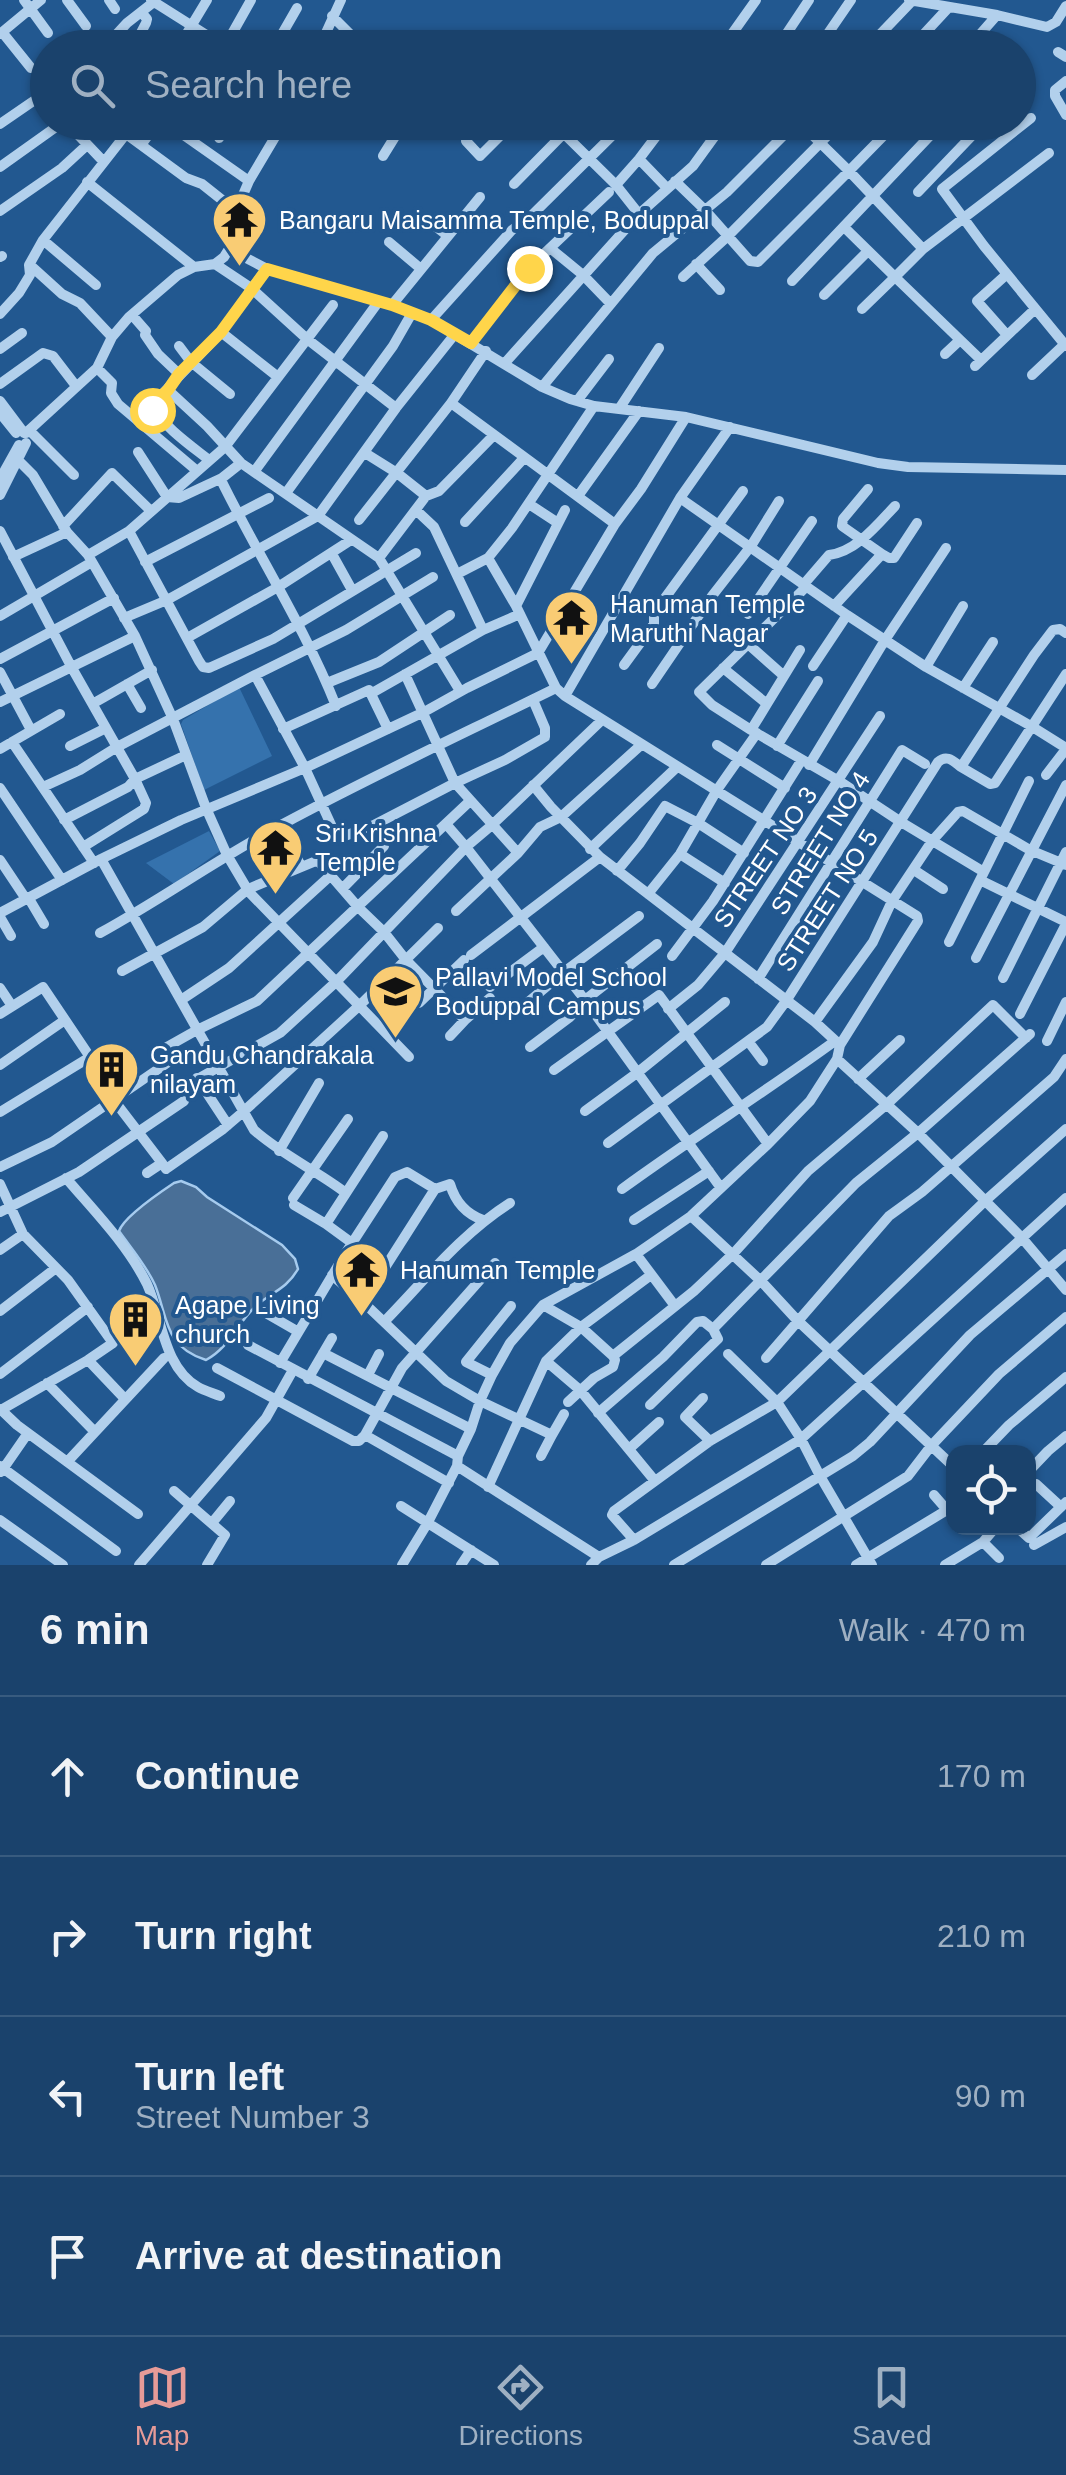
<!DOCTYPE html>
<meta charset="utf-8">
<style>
body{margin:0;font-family:Helvetica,sans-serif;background:#234972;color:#f1f3f6}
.controls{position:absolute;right:30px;bottom:30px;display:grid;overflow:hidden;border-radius:20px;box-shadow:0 2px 8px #0004}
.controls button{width:90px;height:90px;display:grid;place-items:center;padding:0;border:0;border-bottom:2px solid #385b7f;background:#1a426c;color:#f1f3f6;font:50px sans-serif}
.stop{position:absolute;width:30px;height:30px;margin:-22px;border:8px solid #ffd54a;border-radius:50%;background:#fff}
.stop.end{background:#ffd54a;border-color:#fff;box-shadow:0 2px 10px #0008}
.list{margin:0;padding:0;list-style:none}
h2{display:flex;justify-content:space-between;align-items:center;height:130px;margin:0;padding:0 40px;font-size:42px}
h2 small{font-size:32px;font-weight:400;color:#9fb0c2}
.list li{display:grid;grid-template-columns:65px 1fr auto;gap:30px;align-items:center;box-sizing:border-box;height:160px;padding:0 40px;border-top:2px solid #385b7f}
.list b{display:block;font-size:38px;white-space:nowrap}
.list p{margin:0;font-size:32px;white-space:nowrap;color:#9fb0c2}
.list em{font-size:32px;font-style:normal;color:#9fb0c2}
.icon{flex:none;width:55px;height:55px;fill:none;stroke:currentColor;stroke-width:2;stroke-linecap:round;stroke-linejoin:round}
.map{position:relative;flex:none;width:1066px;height:1565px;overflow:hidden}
.search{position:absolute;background:#1a426c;box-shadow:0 2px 8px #0004;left:30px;right:30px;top:30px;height:110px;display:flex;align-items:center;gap:25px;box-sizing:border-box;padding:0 35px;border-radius:55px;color:#9fb0c2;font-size:38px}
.sheet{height:770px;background:#1a426c}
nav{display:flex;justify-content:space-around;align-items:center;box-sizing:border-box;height:140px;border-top:2px solid #385b7f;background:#1a426c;font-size:28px;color:#9fb0c2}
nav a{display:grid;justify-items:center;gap:5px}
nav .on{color:#e69b98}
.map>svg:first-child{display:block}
.green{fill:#3572ad}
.water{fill:#496f97;stroke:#a6cbee;stroke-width:2.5}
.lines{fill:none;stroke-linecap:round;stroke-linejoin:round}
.minor{stroke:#b2d0ec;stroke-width:10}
.route{stroke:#ffd54a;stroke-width:12}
.labels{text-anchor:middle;stroke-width:8;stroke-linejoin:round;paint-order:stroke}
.poi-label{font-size:25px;fill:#fff;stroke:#225890;text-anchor:start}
.street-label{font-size:25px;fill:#fff;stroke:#225890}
</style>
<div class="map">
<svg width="1066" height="1565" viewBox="0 0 1066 1565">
<rect width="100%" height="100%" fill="#225890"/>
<path class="green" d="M239,687L272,756L204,790L181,724L183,720Z
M209,831L220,851L174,884L146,863Z"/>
<path class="water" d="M181,1181L196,1187L207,1197L282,1245L295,1259L298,1269C286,1290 271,1292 256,1306C236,1324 231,1346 206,1360C164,1347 168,1318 155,1285C146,1265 131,1248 119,1231C124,1217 159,1193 174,1183Z"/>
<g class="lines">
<path class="minor" d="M24,0L48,33
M67,0L86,26
M109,0L115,9
M151,0L227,48
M909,0L997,15L1047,27L1056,22L1066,6
M332,16L364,48
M2,32L31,68
M0,34L41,0
M104,48L127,23L155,1
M133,48L146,23L147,19L141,12
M178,48L207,0
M224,48L251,0
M274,48L297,8
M319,48L341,0
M722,48L756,0
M777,48L809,0
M818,48L851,0
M867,48L912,1
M911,48L949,7
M968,48L997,15
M1058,52L1066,57
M1066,81L1055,90V96L1066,115
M1031,118L942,189L984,246L1066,346
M66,122L103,161
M165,122L249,181
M552,122L616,185L639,214
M645,122L659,133
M799,122L849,171L897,122
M0,124L48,91
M219,138L229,122
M466,141L480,156L514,122
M141,145L158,122
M383,156L404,122
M639,159L667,188
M0,167L63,122
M675,181L705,210L727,192L797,122
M87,182L194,267
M514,184L575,122
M616,185L639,159L667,122
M918,192L985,122
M0,211L62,168L87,145
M426,219L448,236
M844,227L895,277L862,309
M43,240L96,285
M389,242L421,269
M550,248L583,275L610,303
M229,249L267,269L392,305L431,320L542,387L570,399L594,406L686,417L878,463L908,467L1066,470
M923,249L895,277L981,360
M0,257L2,256
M215,264L251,288L307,339L396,408
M696,264L720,290
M30,265L62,294L80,303L112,337
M1007,274L977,301L1007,335
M683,277L729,235L841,122
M792,281L943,122
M824,295L868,251
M392,305L480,197
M0,314L19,293L30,275L29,265L43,240L126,134L186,178L202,184L236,211
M132,315L146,331L145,335L158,354L179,374
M431,320L512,230L531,216L626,122
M221,332L278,377
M471,343L529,268L609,192
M179,346L191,362L230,394
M0,349L22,333
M486,351L451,403L615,524
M945,354L960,340
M504,364L639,214L693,166L725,122
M975,366L1035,309
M97,368L112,383L111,393L118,404L196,470
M1032,375L1066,343
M0,384L43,353L53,356L76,386
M542,387L653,253L705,210L750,261L758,262L849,171L923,249L1049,153
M168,390L207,426L241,463L318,516L396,408L455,334
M0,401L24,433
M577,401L609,359
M619,409L659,348
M0,413L16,433
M29,430L74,475
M26,433L97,368L112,337L129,317L178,275L194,267L215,264L224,257L229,249L236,211L249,181L284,122
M138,452L167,497L179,498L222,478
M365,453L397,473L426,496L439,491L493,436
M18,460L33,475L67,532L88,555L135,636L173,719L206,808L227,855L249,892L409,1057
M209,460C190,445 164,427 152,406C173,381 197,359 218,335C236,315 249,290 267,269
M241,463L222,478V482C259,557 305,628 336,706
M254,472L379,301
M0,479L19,445
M286,493L393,346L412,313
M0,495L26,443
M578,496L639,411
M680,498L847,615L926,667L963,606
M529,504L558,523
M416,510L434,527L483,630
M359,520L451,403
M465,522L524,458
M63,526L112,473L151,511
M0,531L72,668L135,779L128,787L64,820
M129,531L199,661L203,667L209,668L273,639L416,553
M332,554L352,590
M882,554L889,558H894L917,523
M88,555L129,531L225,447L333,305
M13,557L67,532
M379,558L426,496
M488,558L516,606L556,688L565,696L917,916L918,921L840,1045
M145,562L269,498
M457,574L488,558L512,528L594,406
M804,584L829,555C856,552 877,525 895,506
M807,586L699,692L712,705L751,730L839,781L901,822L984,872L949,942
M516,606L565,510
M834,606L882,554L842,526L843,519L868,489
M748,614L812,521
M0,616L92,562
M124,618L167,600L318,516L379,558L460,691
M187,638L278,587L351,540
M748,644L784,676
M0,659L114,598
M624,665L654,624V613L743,491
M813,666L847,615
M926,667L1031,726L1066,748
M723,668L767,704L751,730
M0,672L31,730
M255,675L346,630L433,577
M327,683L379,662L450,615
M127,684L141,708
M652,684L712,596L751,546L779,501
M963,688L993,642
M372,693L483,630L520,614
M565,696L680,498L730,427
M0,702L135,636
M94,703L152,670
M767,704L800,650
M283,729L369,690L388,729
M12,742L94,863
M717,745L785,788
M70,746L106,728
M777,746L818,681
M0,749L60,714
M809,765L885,640L946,548
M961,767L990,784L995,783L1066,674
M1046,775L1066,749
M533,785L551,807L600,857L815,1022L840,1045L837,1059L918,1133L1022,1238L1066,1290
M43,787L80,770L117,747L255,675L305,768L333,829L334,840L374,825L455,783L405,674
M0,788L62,880
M446,824L466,847L585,1000L721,1188
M280,825L301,866
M83,847L144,809L146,803L135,779L186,755
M590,849L677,767
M518,853L540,827L561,817L641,745
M680,854L725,883
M101,859L181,820L305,768L424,712L467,688L538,653L615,524L641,489L686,417
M0,860L26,899
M914,870L943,889
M617,871L640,843L665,806L698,823L744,853
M984,872L1029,781
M982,881L1066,922
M343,888L384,846
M648,894L680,854L717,790L757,733
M28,897L44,924
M456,911L518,853L455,783L505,760L545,737V728L533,700
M0,913L101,859L254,1130C282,1155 316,1170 346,1193
M0,917L11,936
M100,933C162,899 220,857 283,824C372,776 465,733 556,688
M471,955L600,857
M672,956L713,901L801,761
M976,958L1066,785
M122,971L203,927L248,889L316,861L319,862L358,907L384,932L406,960L465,1020L490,998
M1003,978L1066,852
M758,979L902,750L925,764
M490,987L544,947
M0,988L12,1006
M181,1000L229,968L330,876
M419,1003L464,960
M668,1009L698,985L725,953L880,716
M515,1013L564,972L639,916
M0,1014L43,987L90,1057L113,1099L162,1163L147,1173
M1020,1014L1066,924
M815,1022L873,942L892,901L932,841L958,812L963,811L1030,850L1066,865
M450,1036L465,1020
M748,1041L763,1061
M1047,1041L1066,1002
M530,1047L570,1017L585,1000L657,944
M165,1048L197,1030L257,1001L470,801
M0,1065L65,1020
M554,1070L659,995L768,1144
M197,1078L228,1125
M858,1079L900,1040
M183,1087L280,1033L337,981L466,847L492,825L602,720
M585,1111L637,1073L725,1002
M0,1112L90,1057
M608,1143L767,1027L786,1001L938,762C947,754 953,761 961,767L1034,655L1053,630L1060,629L1066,633
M279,1151L319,1083
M162,1163L166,1169L222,1130L243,1112L360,1005L438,928
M0,1167L52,1142L170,1061
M66,1178C94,1211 127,1244 147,1284C162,1317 163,1367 198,1387C205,1391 213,1393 220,1396
M0,1184L23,1234L0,1250
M622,1189C692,1138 765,1092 835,1041
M293,1198L348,1119
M294,1205L326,1224
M0,1212L79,1172L184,1101
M691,1216L761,1281L797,1320L954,1467
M634,1220L709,1171
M352,1243L326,1224L383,1136
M636,1254L675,1306
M332,1275L363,1302L446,1381L480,1401L552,1435L564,1414
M363,1302L435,1189L450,1184C455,1201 466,1214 483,1220
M543,1305L581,1327L613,1356
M0,1311L56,1268
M264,1312L297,1331
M384,1322C424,1281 461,1234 510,1203
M713,1329L856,1183L918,1133L1030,1034
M113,1340L143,1316
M248,1345L458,1456
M323,1353L471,1429
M728,1354L777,1402L801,1439L820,1476L872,1565
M766,1358L889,1216L922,1192L1054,1077L1066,1059
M88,1360L125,1399
M546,1361L580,1390L655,1481
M280,1363L345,1254L395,1177L407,1172L435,1189
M217,1368L353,1441H359L365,1435L449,1483
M0,1374L88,1307
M368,1375L379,1354
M492,1375L466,1362L511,1306
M308,1379L332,1338
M47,1383L95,1432
M703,1398L685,1417L710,1441
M568,1402L594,1378L613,1367L615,1360L613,1356L694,1291L733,1254L808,1171L886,1105L993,1005L1026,1038
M0,1409L17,1425L138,1514
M1,1410L88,1360L113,1343L68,1280L23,1234
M598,1413L663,1357L697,1322L703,1321L713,1329L718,1339L650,1405
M365,1435L402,1368L495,1263
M630,1448L659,1422
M983,1452L1009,1425L1066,1377
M541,1456L552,1435
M68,1461L164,1358
M0,1466L116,1551
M457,1466L458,1456L471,1429L480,1401L492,1375L510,1343L543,1305L636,1254L691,1216L768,1144L810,1101L837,1059
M1,1472L28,1433
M1028,1472L1048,1451L1066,1436
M1036,1484L1061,1507
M488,1487L546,1361L581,1327L651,1275
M174,1491L225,1535L207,1565
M934,1495L947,1510L954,1514
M401,1506L494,1565
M0,1520L63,1565
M212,1523L230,1501
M1018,1528L1029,1538L1066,1502
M634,1540L612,1515L614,1511L710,1441L777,1402L985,1201L1066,1129
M983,1542L999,1558
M1034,1545L1066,1527
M139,1565L266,1418L293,1370
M402,1565L427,1524L457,1466L599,1557
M461,1565L471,1550
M591,1565L599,1557L634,1540L801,1439L1066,1198
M674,1565L853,1456L870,1442L970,1335L1066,1254
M766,1565L908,1476L931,1446L999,1374L1066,1317
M856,1565L947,1510
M945,1565L983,1542L995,1528"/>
</g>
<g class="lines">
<path class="route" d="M152,410L154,403L168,390L179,374L221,332L267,269L392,305L431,320L471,343L529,268"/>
</g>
<defs>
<symbol id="temple-pin" viewBox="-11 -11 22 30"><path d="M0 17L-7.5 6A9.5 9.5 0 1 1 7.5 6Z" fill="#f9cc74" stroke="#225890"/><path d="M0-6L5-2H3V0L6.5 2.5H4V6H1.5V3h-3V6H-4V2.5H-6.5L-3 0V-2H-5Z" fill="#111"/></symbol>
<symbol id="school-pin" viewBox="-11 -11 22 30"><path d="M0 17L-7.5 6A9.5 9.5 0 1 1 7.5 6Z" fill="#f9cc74" stroke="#225890"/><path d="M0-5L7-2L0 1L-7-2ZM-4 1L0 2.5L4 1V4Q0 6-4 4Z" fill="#111"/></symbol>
<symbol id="building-pin" viewBox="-11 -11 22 30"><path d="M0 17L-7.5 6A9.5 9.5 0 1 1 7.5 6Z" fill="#f9cc74" stroke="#225890"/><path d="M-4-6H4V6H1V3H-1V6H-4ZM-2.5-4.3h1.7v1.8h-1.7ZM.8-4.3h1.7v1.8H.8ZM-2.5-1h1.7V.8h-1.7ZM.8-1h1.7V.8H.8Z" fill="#111"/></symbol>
</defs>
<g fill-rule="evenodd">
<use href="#temple-pin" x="208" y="188" width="63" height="86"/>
<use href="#temple-pin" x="540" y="586" width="63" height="86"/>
<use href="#temple-pin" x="244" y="816" width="63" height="86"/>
<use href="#school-pin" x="364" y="960" width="63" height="86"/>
<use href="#building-pin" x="80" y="1038" width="63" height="86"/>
<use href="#temple-pin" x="330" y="1238" width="63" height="86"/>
<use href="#building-pin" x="104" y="1288" width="63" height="86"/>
</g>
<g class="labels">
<g class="poi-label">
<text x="279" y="229">Bangaru Maisamma Temple, Boduppal</text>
<text x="610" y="613">Hanuman Temple<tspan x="610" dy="29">Maruthi Nagar</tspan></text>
<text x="315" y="842">Sri Krishna<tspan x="315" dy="29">Temple</tspan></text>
<text x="435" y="986">Pallavi Model School<tspan x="435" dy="29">Boduppal Campus</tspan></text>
<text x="150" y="1064">Gandu Chandrakala<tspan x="150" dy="29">nilayam</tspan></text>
<text x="400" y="1279">Hanuman Temple</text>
<text x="175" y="1314">Agape Living<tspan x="175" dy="29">church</tspan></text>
</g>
<g class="street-label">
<text transform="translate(820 843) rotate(-58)" y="9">STREET NO 4</text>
<text transform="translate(765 857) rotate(-56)" y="9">STREET NO 3</text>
<text transform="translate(827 900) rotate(-57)" y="9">STREET NO 5</text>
</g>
</g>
</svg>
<div class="controls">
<button><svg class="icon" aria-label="locate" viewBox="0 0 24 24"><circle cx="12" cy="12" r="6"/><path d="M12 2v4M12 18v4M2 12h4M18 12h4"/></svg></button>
</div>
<div class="stop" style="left:152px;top:410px"></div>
<div class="stop end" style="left:529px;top:268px"></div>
<div class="search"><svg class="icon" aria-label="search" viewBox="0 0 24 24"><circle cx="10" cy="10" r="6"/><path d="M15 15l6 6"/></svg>Search here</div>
</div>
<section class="sheet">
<h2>6 min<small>Walk · 470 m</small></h2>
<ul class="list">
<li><svg class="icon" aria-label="ahead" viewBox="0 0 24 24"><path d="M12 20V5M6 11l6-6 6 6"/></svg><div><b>Continue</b></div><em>170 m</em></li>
<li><svg class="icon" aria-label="right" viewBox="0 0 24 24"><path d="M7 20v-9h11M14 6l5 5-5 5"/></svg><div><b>Turn right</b></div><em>210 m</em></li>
<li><svg class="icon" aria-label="left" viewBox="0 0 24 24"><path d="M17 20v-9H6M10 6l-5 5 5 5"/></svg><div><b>Turn left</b><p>Street Number 3</p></div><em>90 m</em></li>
<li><svg class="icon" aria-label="arrive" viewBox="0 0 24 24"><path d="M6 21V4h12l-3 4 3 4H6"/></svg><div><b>Arrive at destination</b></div></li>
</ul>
</section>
<nav>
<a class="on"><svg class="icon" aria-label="map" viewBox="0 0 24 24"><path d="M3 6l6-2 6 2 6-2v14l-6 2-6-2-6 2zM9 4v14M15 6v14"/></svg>Map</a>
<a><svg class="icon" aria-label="directions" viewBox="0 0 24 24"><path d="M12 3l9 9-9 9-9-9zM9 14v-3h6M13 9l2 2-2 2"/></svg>Directions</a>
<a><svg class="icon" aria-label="saved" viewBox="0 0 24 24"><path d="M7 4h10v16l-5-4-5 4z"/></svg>Saved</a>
</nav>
